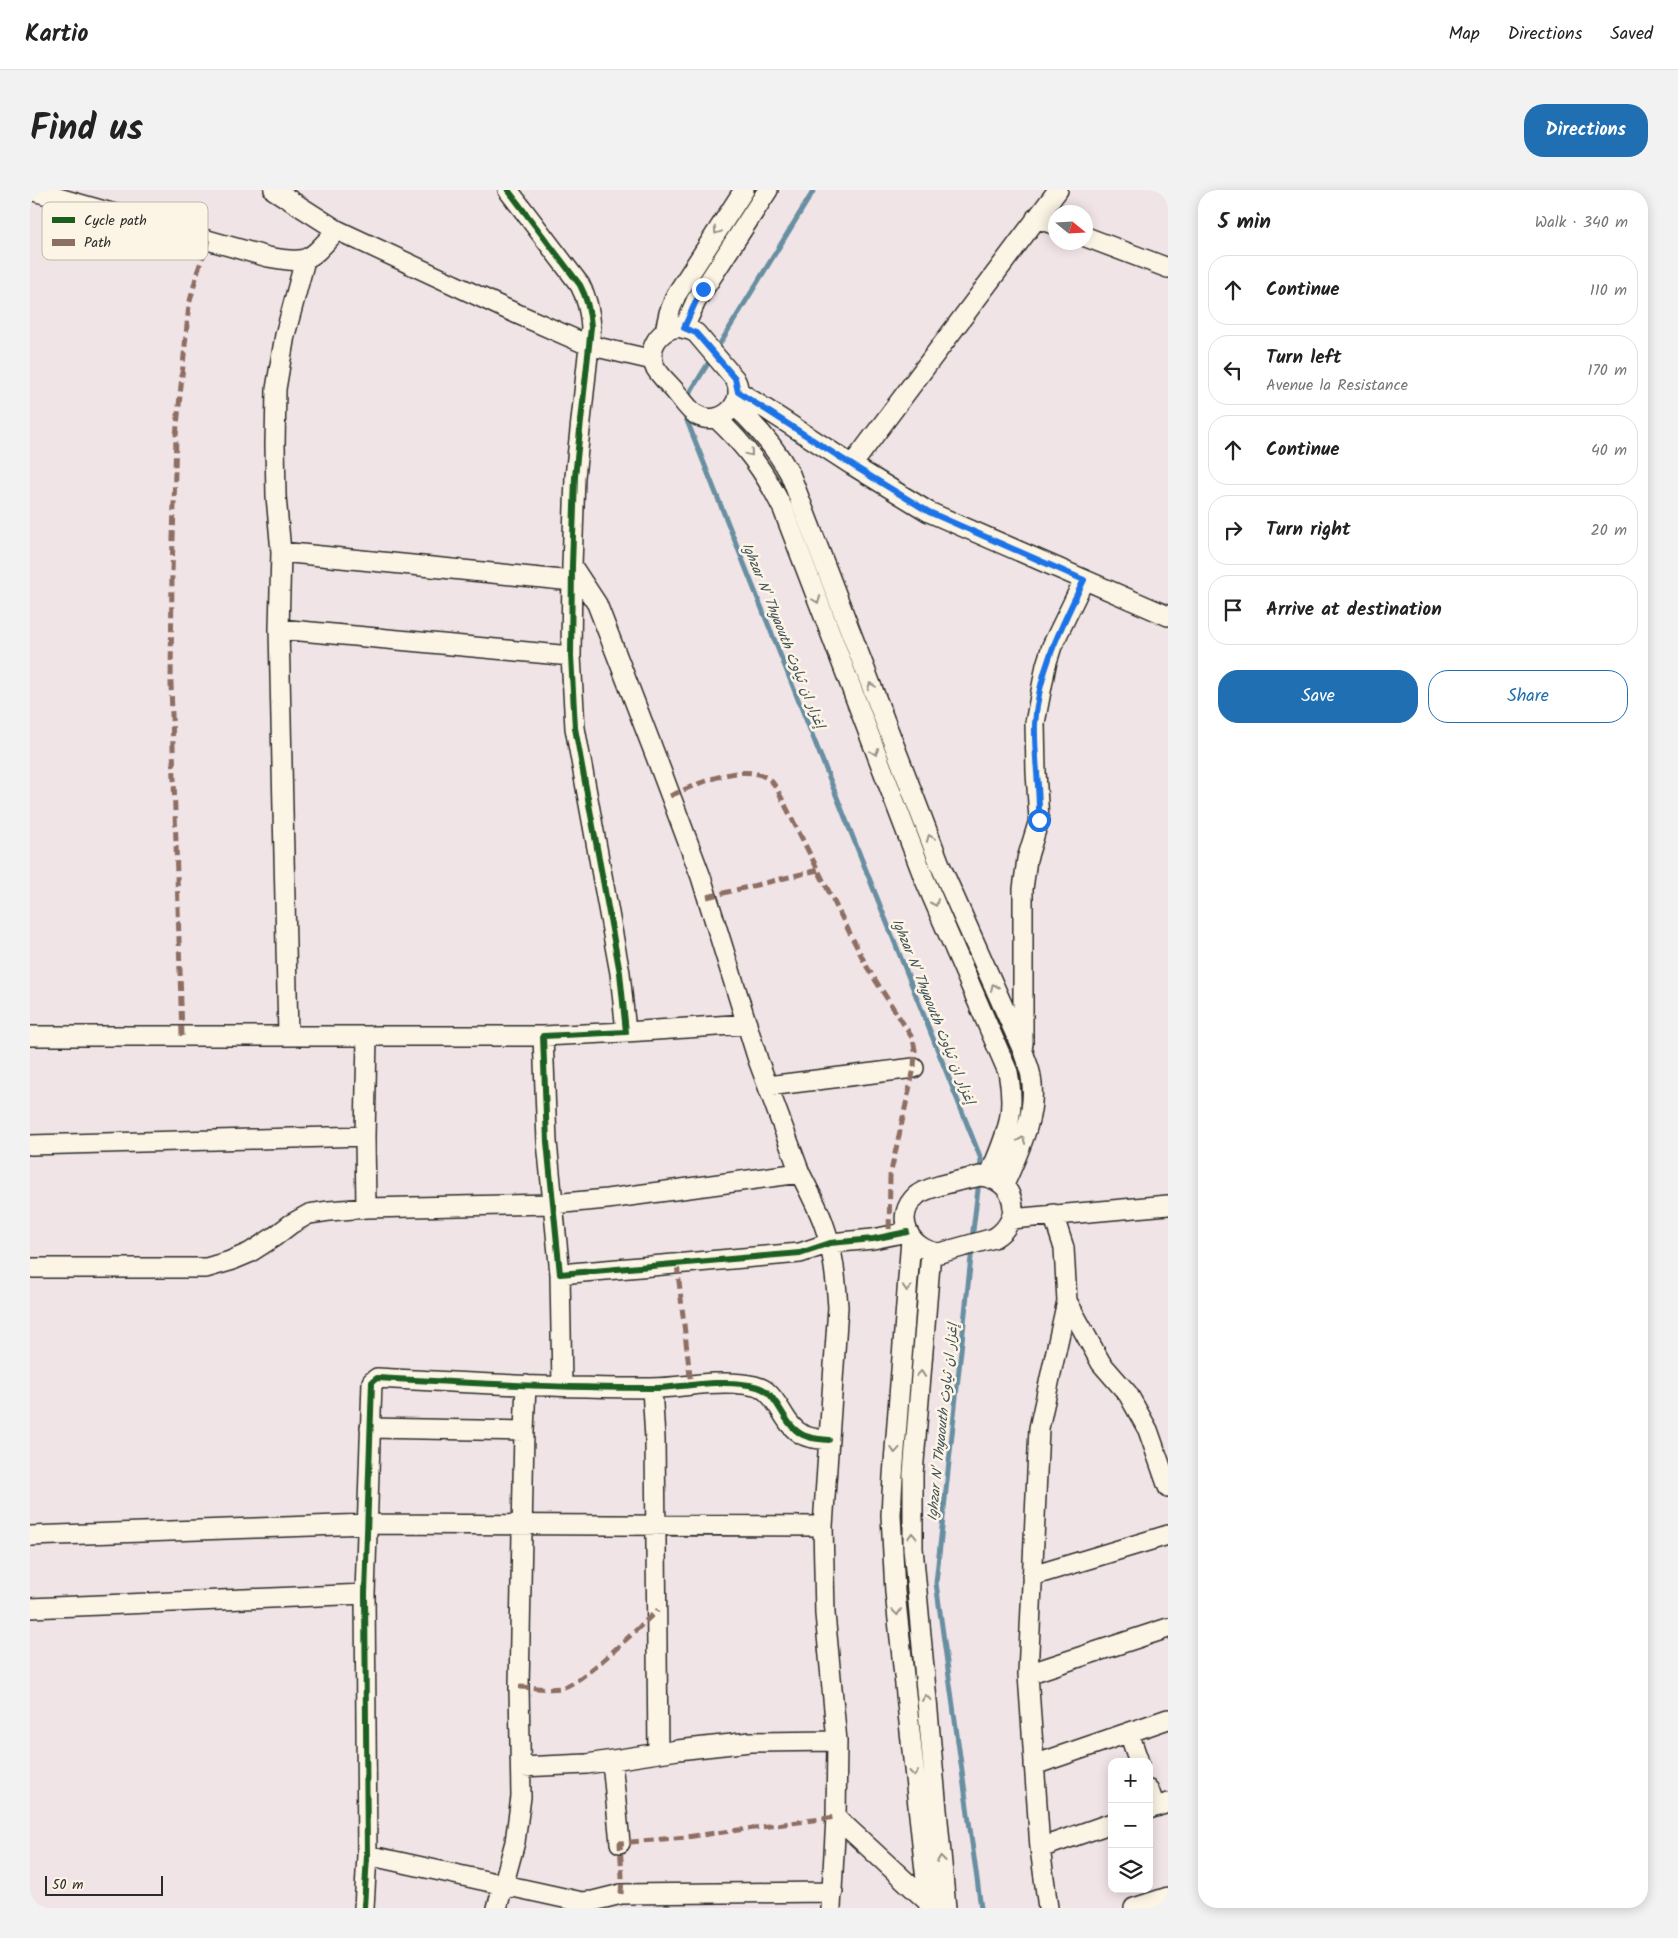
<!DOCTYPE html>
<meta charset="utf-8">
<style>
body{margin:0;font-family:Kalam,"Playpen Sans Arabic",sans-serif;background:#f2f2f2;color:#222}
.controls{position:absolute;right:15px;bottom:15px;display:grid;overflow:hidden;border-radius:10px;box-shadow:0 2px 12px #0003}
.controls button{width:45px;height:45px;display:grid;place-items:center;padding:0;border:0;border-bottom:1px solid #e0e0e0;background:#fff;color:#222;font:25px sans-serif}
.compass{position:absolute;left:1018px;top:15px;width:45px;height:45px;border-radius:50%;background:#fff;box-shadow:0 2px 12px #0003;rotate:108deg}
.scale{position:absolute;left:15px;bottom:12px;width:118px;box-sizing:border-box;padding-left:5px;border:2px solid #2b2b2b;border-top:0;font-size:14px;line-height:18px;white-space:nowrap;color:#2b2b2b;-webkit-text-stroke:4px #fcf5e5;paint-order:stroke}
.stop{position:absolute;width:15px;height:15px;margin:-11px;border:4px solid #1a73e8;border-radius:50%;background:#fff}
.stop.end{background:#1a73e8;border-color:#fff;box-shadow:0 1px 5px #0008}
.list{margin:0;padding:0;list-style:none}
h2{display:flex;justify-content:space-between;align-items:center;height:65px;margin:0;padding:0 20px;font-size:21px}
h2 small{font-size:16px;font-weight:400;color:#767676}
.list li{display:grid;grid-template-columns:32px 1fr auto;gap:15px;align-items:center;box-sizing:border-box;height:70px;margin:0 10px 10px;padding:0 10px;border:1px solid #e0e0e0;border-radius:20px}
.list b{display:block;font-size:19px;white-space:nowrap}
.list p{margin:0;font-size:16px;white-space:nowrap;color:#767676}
.list em{font-size:16px;font-style:normal;color:#767676}
.actions{display:flex;gap:10px;padding:15px 20px}
.actions a{flex:1;padding:11px 0;border:1px solid #1f6fb2;border-radius:20px;text-align:center;font-size:18px;color:#1f6fb2}
.actions .main{background:#1f6fb2;color:#fff}
.icon{flex:none;width:28px;height:28px;fill:none;stroke:currentColor;stroke-width:2;stroke-linecap:round;stroke-linejoin:round}
.map{position:relative;flex:none;width:1138px;height:1718px;overflow:hidden;border-radius:20px}
header{display:flex;align-items:center;gap:30px;box-sizing:border-box;height:70px;padding:0 25px;background:#fff;border-bottom:1px solid #e0e0e0}
header strong{font-size:24px}
nav{display:flex;gap:28px;margin-inline-start:auto;font-size:18px}
.intro{display:flex;align-items:center;justify-content:space-between;box-sizing:border-box;height:120px;padding:0 30px}
h1{margin:0;font-size:35px}
.button{padding:12px 22px;border-radius:20px;background:#1f6fb2;color:#fff;font-size:18px;font-weight:700}
main{display:flex;gap:30px;padding:0 30px}
aside{flex:1;background:#fff;border-radius:20px;box-shadow:0 2px 12px #0003}
.map>svg:first-child{display:block}
.lines{fill:none;stroke-linecap:round;stroke-linejoin:round}
.stream{stroke:#678fa1;stroke-width:5}
.minor-casing{stroke:#2b2b2b;stroke-width:22}
.minor{stroke:#fcf5e5;stroke-width:19}
.quiet{stroke:#8d6e63;stroke-width:5;stroke-dasharray:10 5;stroke-linecap:butt}
.cycleway-casing{stroke:#fcf5e5;stroke-width:9}
.cycleway{stroke:#1b5e20;stroke-width:6}
.oneway{stroke:#949088}
.route{stroke:#1a73e8;stroke-width:6}
.labels{text-anchor:middle;stroke-width:5;stroke-linejoin:round;paint-order:stroke}
.water-label{font-size:14px;font-style:italic;fill:#44545c;stroke:#fcf5e5}
.key{fill:#fcf5e5;stroke:#bdb8ad;stroke-width:1}
.key-label{font-size:14px;fill:#2b2b2b}
</style>
<header>
<strong>Kartio</strong>
<nav><a>Map</a><a>Directions</a><a>Saved</a></nav>
</header>
<div class="intro"><h1>Find us</h1><a class="button">Directions</a></div>
<main>
<div class="map">
<svg width="1138" height="1718" viewBox="0 0 1138 1718">
<rect width="100%" height="100%" fill="#f1e4e7"/>
<filter id="ink" filterUnits="userSpaceOnUse"><feTurbulence type="fractalNoise" baseFrequency=".02" numOctaves="2"/><feDisplacementMap in="SourceGraphic" scale="10" xChannelSelector="R" yChannelSelector="G"/><feConvolveMatrix kernelMatrix="1 2 1 2 8 2 1 2 1" color-interpolation-filters="sRGB"/></filter>
<g filter="url(#ink)">
<g class="lines">
<path class="stream" d="M686,160L784,0
M656,209L682,167
M654,223L951,969L950,982
M942,1049L949,991
M942,1058L906,1393L951,1718"/>
<defs>
<path id="minor" d="M0,0L238,67C280,75 279,70 307,40
M244,0L307,40L474,118L558,155L623,170
M478,0L550,95C557,108 560,121 561,137L545,287L542,376L541,466L545,538L590,783L596,842L513,846L517,952L530,1084L770,1063L800,1053L843,1049L877,1042
M1006,28L1026,35
M1056,47L1138,78
M648,137L660,140L666,143L705,189C710,198 709,209 703,217C694,229 677,232 665,224C657,218 651,208 645,201C638,193 630,186 625,177C616,159 629,140 648,137Z
M654,138L666,111L738,0
M635,141L639,123L646,105L714,0
M708,201L822,275L899,322L1138,426
M704,215C727,236 745,257 760,284L911,677L993,861C995,869 1000,878 1001,887C1008,925 988,962 974,995
M686,228C716,256 735,282 753,319L894,688L978,882C987,927 975,946 959,987
M822,275L1028,0
M251,362L542,391
M249,439L541,466
M596,842L717,834
M0,846H513
M258,846L249,439L251,362L246,306L245,255L246,199L255,145L275,70
M993,854V699L997,669L1009,630L1006,582L1005,533L1016,475L1022,456L1054,390
M738,896L884,878
M0,955L335,946
M770,983C778,999 787,1016 793,1032C803,1059 806,1088 808,1117L793,1336L795,1424L807,1551L806,1627L898,1712
M950,986C986,989 995,1029 964,1048L910,1063C880,1061 862,1027 887,1005C899,996 934,990 950,986Z
M336,1018L335,946L337,847
M981,1029L1138,1015
M881,1049L863,1286L861,1325L865,1402L899,1718
M901,1062L883,1284V1358L916,1718
M0,1078H176L200,1071L219,1063L244,1047L261,1034L279,1024L299,1021L336,1018L523,1014L577,1009L770,983L728,870L671,687L626,567L567,414L542,376
M530,1084L532,1196
M1037,1111L1071,1173L1098,1204L1118,1240L1138,1297
M622,1198L625,1249L628,1563
M340,1238L494,1241
M0,1346L337,1334L793,1336
M1002,1386L1138,1345
M0,1418L335,1404
M998,1484L1138,1438
M1099,1543L1109,1572
M582,1571L590,1653
M1004,1575L1138,1529
M491,1577L557,1574L648,1560L720,1552L807,1551
M1119,1600L1125,1617
M1119,1619L1138,1613
M1010,1658L1082,1633
M337,1665L552,1712L563,1711L591,1704L803,1702
M334,1718L337,1665L335,1404L342,1192L347,1188C438,1193 530,1198 621,1198C651,1198 682,1190 712,1194C720,1195 731,1196 737,1202C751,1214 755,1236 773,1245C781,1249 790,1249 799,1250
M467,1718L485,1652L491,1607L489,1497L494,1241L496,1195
M801,1718L806,1627
M1018,1718L1010,1658L998,1484L1009,1238L1037,1111L1034,1058L1023,1024
M1104,1718L1138,1707"/>
</defs>
<use href="#minor" class="minor-casing"/>
<use href="#minor" class="minor"/>
<path class="quiet" d="M640,606C666,595 714,570 740,590C744,593 747,599 749,603L837,777L883,849L885,860L884,878L860,986L859,1046
M677,707L788,680
M152,846L141,493L142,383L146,246L159,115L168,80L179,50
M647,1074L661,1195
M489,1497C502,1497 518,1500 531,1498C554,1493 608,1437 628,1420
M591,1704L592,1687L590,1653L656,1647L806,1627"/>
<defs>
<path id="cycleway" d="M478,0L550,95C557,108 560,121 561,137L545,287L542,376L541,466L545,538L590,783L596,842L513,846L517,952L530,1084L770,1063L800,1053L843,1049L877,1042
M334,1718L337,1665L335,1404L342,1192L347,1188C438,1193 530,1198 621,1198C651,1198 682,1190 712,1194C720,1195 731,1196 737,1202C751,1214 755,1236 773,1245C781,1249 790,1249 799,1250"/>
</defs>
<use href="#cycleway" class="cycleway-casing"/>
<use href="#cycleway" class="cycleway"/>
</g>
<defs><path id="oneway-chevron" d="M-2-3.5L2.5 0L-2 3.5" fill="none" stroke-width="1.6" stroke-linecap="round" stroke-linejoin="round" transform="scale(1.25)"/></defs>
<g class="oneway">
<use href="#oneway-chevron" transform="translate(687 41) rotate(124)"/>
<use href="#oneway-chevron" transform="translate(720 263) rotate(50)"/>
<use href="#oneway-chevron" transform="translate(787 410) rotate(69)"/>
<use href="#oneway-chevron" transform="translate(841 496) rotate(-111)"/>
<use href="#oneway-chevron" transform="translate(845 562) rotate(69)"/>
<use href="#oneway-chevron" transform="translate(900 648) rotate(-111)"/>
<use href="#oneway-chevron" transform="translate(905 713) rotate(66)"/>
<use href="#oneway-chevron" transform="translate(964 797) rotate(-114)"/>
<use href="#oneway-chevron" transform="translate(992 950) rotate(-68)"/>
<use href="#oneway-chevron" transform="translate(877 1098) rotate(94)"/>
<use href="#oneway-chevron" transform="translate(891 1184) rotate(-85)"/>
<use href="#oneway-chevron" transform="translate(865 1260) rotate(94)"/>
<use href="#oneway-chevron" transform="translate(882 1346) rotate(-91)"/>
<use href="#oneway-chevron" transform="translate(867 1422) rotate(84)"/>
<use href="#oneway-chevron" transform="translate(896 1508) rotate(-96)"/>
<use href="#oneway-chevron" transform="translate(884 1583) rotate(84)"/>
<use href="#oneway-chevron" transform="translate(911 1669) rotate(-96)"/>
</g>
</g>
<g class="lines" filter="url(#ink)">
<path class="route" d="M673,99L666,111L654,138L666,143L705,188L708,202L822,275L899,322L1054,390C1031,437 1008,482 1005,534C1004,566 1010,598 1009,630"/>
</g>
<g class="labels">
<g class="water-label">
<text transform="translate(754 445) rotate(68)" y="5">Ighzar N' Thyaouth إغزار ان ثياوث</text>
<text transform="translate(904 821) rotate(68)" y="5">Ighzar N' Thyaouth إغزار ان ثياوث</text>
<text transform="translate(912 1232) rotate(-84)" y="5">Ighzar N' Thyaouth إغزار ان ثياوث</text>
</g>
</g>
<rect x="12" y="12" width="166" height="58" rx="8" class="key"/>
<rect x="22" y="27" width="23" height="6" fill="#1b5e20"/>
<rect x="22" y="49" width="23" height="7" fill="#8d6e63"/>
<g class="key-label">
<text x="54" y="35">Cycle path</text>
<text x="54" y="57">Path</text>
</g>
</svg>
<div class="controls">
<button>+</button>
<button>−</button>
<button><svg class="icon" aria-label="layers" viewBox="0 0 24 24"><path d="M12 4l9 5-9 5-9-5zM3 14l9 5 9-5"/></svg></button>
</div>
<svg class="compass" viewBox="-18 -18 36 36"><path d="M0-13l5 13h-10z" fill="#e53935"/><path d="M0 13l5-13h-10z" fill="#767676"/></svg>
<div class="scale">50 m</div>
<div class="stop" style="left:1009px;top:630px"></div>
<div class="stop end" style="left:673px;top:99px"></div>
</div>
<aside>
<h2>5 min<small>Walk · 340 m</small></h2>
<ul class="list">
<li><svg class="icon" aria-label="ahead" viewBox="0 0 24 24"><path d="M12 20V5M6 11l6-6 6 6"/></svg><div><b>Continue</b></div><em>110 m</em></li>
<li><svg class="icon" aria-label="left" viewBox="0 0 24 24"><path d="M17 20v-9H6M10 6l-5 5 5 5"/></svg><div><b>Turn left</b><p>Avenue la Resistance</p></div><em>170 m</em></li>
<li><svg class="icon" aria-label="ahead" viewBox="0 0 24 24"><path d="M12 20V5M6 11l6-6 6 6"/></svg><div><b>Continue</b></div><em>40 m</em></li>
<li><svg class="icon" aria-label="right" viewBox="0 0 24 24"><path d="M7 20v-9h11M14 6l5 5-5 5"/></svg><div><b>Turn right</b></div><em>20 m</em></li>
<li><svg class="icon" aria-label="arrive" viewBox="0 0 24 24"><path d="M6 21V4h12l-3 4 3 4H6"/></svg><div><b>Arrive at destination</b></div></li>
</ul>
<div class="actions"><a class="main">Save</a><a>Share</a></div>
</aside>
</main>
